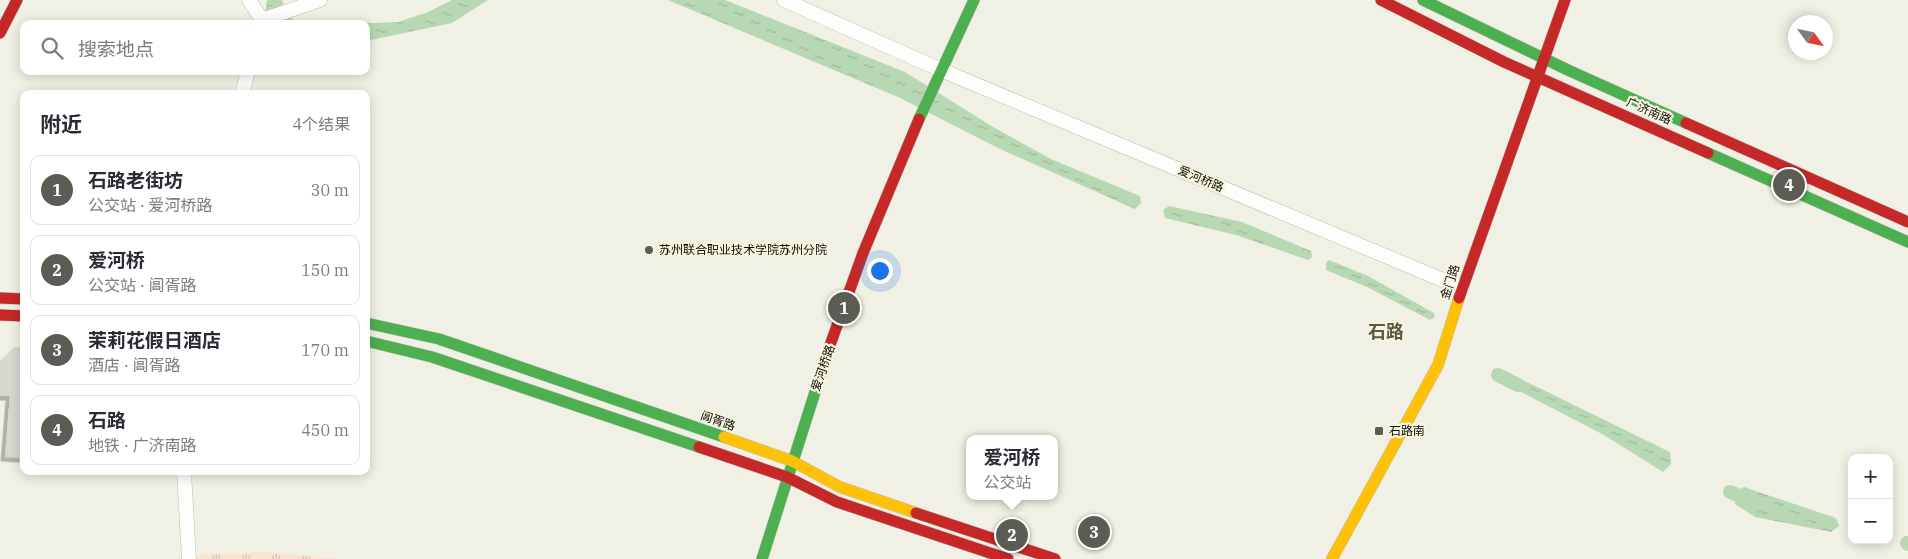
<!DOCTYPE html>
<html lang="zh">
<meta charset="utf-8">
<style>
body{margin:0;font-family:"IBM Plex Serif","Noto Sans SC",serif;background:#f2f2f3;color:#2b2b33}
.controls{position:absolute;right:15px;bottom:15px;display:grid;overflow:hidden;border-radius:10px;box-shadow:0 2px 12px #0003}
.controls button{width:45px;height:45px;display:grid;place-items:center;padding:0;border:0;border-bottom:1px solid #e1e1e2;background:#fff;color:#2b2b33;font:25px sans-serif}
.compass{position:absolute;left:1788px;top:15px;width:45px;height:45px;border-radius:50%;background:#fff;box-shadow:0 2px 12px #0003;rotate:123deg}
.you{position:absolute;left:879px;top:270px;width:18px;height:18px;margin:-12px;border:4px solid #fff;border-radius:50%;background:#1a73e8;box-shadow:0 0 0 8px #1a73e833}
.badge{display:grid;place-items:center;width:32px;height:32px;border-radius:50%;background:#5c5c54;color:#fff;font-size:16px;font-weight:700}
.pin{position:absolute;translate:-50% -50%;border:2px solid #fff;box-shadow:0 1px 5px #0006}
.popup{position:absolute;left:966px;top:435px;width:92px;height:65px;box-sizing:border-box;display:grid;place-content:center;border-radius:10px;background:#fff;filter:drop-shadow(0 1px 4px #0005);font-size:16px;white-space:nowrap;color:#7c7c81}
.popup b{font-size:19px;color:#2b2b33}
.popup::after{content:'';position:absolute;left:50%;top:100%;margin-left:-10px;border:10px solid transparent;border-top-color:#fff}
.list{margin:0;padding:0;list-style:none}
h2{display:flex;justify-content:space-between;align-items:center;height:65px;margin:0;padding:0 20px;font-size:21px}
h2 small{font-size:16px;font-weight:400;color:#7c7c81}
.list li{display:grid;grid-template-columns:32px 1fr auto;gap:15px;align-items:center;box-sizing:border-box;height:70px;margin:0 10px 10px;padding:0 10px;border:1px solid #e1e1e2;border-radius:10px}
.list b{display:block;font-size:19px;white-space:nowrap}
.list p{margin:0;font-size:16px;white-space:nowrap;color:#7c7c81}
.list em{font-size:16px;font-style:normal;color:#7c7c81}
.icon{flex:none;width:28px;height:28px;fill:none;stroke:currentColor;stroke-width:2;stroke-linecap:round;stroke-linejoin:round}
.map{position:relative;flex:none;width:1908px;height:559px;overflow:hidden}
.search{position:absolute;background:#fff;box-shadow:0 2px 12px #0003;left:20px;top:20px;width:350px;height:55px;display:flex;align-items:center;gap:12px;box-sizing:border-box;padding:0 18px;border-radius:10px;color:#7c7c81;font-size:19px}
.panel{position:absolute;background:#fff;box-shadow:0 2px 12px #0003;left:20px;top:90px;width:350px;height:385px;border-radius:10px}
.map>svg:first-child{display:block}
.grass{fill:url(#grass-tufts)}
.water{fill:url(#water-ripples)}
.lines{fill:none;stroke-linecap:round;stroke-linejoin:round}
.canal{stroke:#b8d8b3;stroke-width:14}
.building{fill:#d6d8cf;filter:url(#shadow)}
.street-casing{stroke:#bebeb5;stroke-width:15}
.fast-casing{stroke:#bebeb5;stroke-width:12}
.slow-casing{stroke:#bebeb5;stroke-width:12}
.jam-casing{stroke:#bebeb5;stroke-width:12}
.street{stroke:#fdfdfb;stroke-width:14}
.fast{stroke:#4caf50;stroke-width:11}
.slow{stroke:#ffc107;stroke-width:11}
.jam{stroke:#c62828;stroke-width:11}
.poi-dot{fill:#5c5c54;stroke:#f6f5de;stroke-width:2}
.labels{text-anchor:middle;stroke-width:4.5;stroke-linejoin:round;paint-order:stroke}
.street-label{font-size:12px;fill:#0d0c06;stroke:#f6f5de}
.poi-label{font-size:12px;fill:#0d0c06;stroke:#f6f5de;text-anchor:start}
.district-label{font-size:18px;font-weight:bold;fill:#5a5946;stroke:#f6f5de}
</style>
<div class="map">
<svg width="1908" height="559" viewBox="0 0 1908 559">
<defs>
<pattern id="grass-tufts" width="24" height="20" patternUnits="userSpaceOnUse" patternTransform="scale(1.25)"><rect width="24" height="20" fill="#f8e6d2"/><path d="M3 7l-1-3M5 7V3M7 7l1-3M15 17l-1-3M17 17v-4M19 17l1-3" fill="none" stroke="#d3c4b3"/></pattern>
<pattern id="water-ripples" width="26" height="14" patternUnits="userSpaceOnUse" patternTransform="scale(1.25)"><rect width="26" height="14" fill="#b8d8b3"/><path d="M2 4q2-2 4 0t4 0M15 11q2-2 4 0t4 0" fill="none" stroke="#9db898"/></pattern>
<filter id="shadow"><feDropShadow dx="-4.5" dy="4.5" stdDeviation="0" flood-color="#0004"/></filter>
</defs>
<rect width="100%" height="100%" fill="#f0f0e4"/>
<path class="grass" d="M265,552L339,559H173L198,555Z"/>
<path class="water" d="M267,0H282L288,16L298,23H374L398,22L428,12L452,0H488L452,23L366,41V24H269L265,14Z
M668,0H725L905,72L993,127L1051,159L1140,196L1141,203L1135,209L1000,149L898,97Z
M1169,206L1242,222L1311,251L1312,257L1308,260L1236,235L1165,218L1163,210Z
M1329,260L1368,276L1434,313L1435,317L1430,320L1367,287L1326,270V263Z
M1507,374L1527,382L1670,452L1671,464L1663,472L1604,435L1504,383L1502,377Z
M1744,487L1836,518L1839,526L1831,532L1755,517L1735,504V494Z"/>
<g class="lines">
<path class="canal" d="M1498,375L1518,385
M1730,492L1753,501
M1907,543L1908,544"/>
</g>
<path class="building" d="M14,347L24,348V458L5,457L10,396H0V362Z"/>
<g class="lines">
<defs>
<path id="street" d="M249,0L262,20L261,24
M784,0L941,70L1462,288
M262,20L320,0
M242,94L248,71
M184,471L189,559"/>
<path id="fast" d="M1423,0L1570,71L1686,123
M919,119L974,0
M1708,153L1908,242
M366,323L439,339L724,437
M366,341L432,357L699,447
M762,559L829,348"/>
<path id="slow" d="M724,437L792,461L840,487L916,513
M1332,559L1438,365L1459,298"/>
<path id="jam" d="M1381,0L1504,62L1708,153
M0,33L17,0
M1686,123L1908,222
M0,298L24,299
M1459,298L1565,0
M0,315L24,316
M829,348L863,253L919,119
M699,447L787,477L837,502L1008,559
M916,513L1055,559"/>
</defs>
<use href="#street" class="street-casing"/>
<use href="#fast" class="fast-casing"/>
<use href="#slow" class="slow-casing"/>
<use href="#jam" class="jam-casing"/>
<use href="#street" class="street"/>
<use href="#fast" class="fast"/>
<use href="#slow" class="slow"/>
<use href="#jam" class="jam"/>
</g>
<g class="poi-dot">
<circle cx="649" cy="250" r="5"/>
<rect x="1374" y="426" width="10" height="10" rx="2.5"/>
</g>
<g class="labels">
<g class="street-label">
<text transform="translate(1649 111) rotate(24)" y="4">广济南路</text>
<text transform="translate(1201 179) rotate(23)" y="4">爱河桥路</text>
<text transform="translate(1450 282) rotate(-72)" y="4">金门路</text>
<text transform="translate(823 368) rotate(-71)" y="4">爱河桥路</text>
<text transform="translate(718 421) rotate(19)" y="4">阊胥路</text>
</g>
<g class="poi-label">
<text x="659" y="254">苏州联合职业技术学院苏州分院</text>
<text x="1389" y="435">石路南</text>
</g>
<g class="district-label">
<text x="1386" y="338">石路</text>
</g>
</g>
</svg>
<div class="controls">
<button>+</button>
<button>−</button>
</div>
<svg class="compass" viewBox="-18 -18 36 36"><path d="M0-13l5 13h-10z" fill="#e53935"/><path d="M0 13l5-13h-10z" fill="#7c7c81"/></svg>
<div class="you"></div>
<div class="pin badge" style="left:844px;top:308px">1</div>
<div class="pin badge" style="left:1012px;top:535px">2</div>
<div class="popup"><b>爱河桥</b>公交站</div>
<div class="pin badge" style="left:1094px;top:532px">3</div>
<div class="pin badge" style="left:1789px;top:185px">4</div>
<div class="search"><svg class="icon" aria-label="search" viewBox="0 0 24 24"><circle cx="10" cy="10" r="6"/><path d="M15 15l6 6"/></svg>搜索地点</div>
<section class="panel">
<h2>附近<small>4个结果</small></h2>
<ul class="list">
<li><span class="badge">1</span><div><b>石路老街坊</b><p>公交站 · 爱河桥路</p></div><em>30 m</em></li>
<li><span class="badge">2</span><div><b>爱河桥</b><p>公交站 · 阊胥路</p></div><em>150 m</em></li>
<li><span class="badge">3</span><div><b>茉莉花假日酒店</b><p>酒店 · 阊胥路</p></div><em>170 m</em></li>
<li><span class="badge">4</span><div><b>石路</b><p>地铁 · 广济南路</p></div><em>450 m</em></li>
</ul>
</section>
</div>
